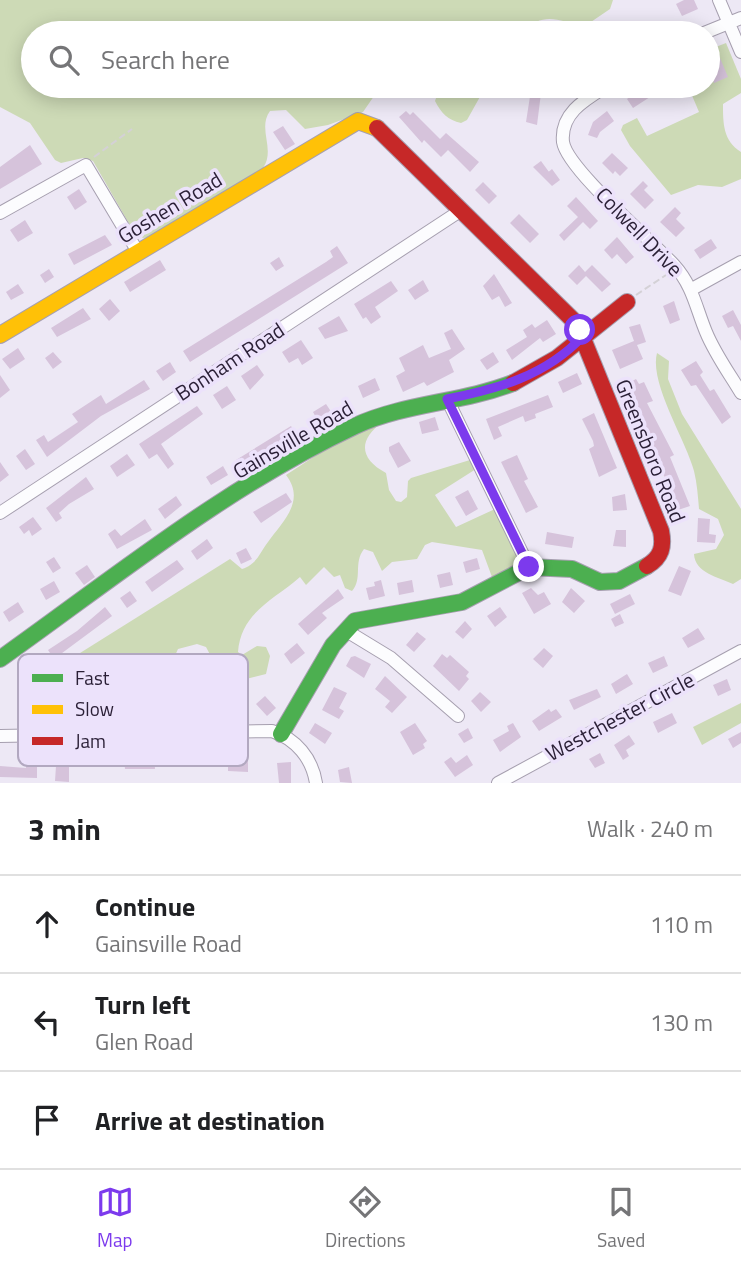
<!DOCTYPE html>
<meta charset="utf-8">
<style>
body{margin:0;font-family:"Titillium Web",sans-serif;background:#f6f6f6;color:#202124}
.stop{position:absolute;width:21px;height:21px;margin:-16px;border:5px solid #7c3aed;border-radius:50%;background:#fff}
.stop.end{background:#7c3aed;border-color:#fff;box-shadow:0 2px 7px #0008}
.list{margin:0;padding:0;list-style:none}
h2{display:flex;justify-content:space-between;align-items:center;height:91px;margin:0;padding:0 28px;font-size:30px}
h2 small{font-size:23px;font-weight:400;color:#757577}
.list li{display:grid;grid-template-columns:46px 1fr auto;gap:21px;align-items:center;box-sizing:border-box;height:98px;padding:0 28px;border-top:2px solid #e0e0e0}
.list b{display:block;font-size:26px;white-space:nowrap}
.list p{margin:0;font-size:23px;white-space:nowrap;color:#757577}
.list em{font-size:23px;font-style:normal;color:#757577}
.icon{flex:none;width:38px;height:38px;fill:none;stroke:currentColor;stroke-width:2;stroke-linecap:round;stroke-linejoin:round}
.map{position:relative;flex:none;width:741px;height:783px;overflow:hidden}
.search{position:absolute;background:#fff;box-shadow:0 4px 18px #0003;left:21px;right:21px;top:21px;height:77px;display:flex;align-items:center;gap:18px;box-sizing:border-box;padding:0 24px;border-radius:38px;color:#757577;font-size:26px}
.sheet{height:385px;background:#fff}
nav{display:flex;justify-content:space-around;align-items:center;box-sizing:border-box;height:98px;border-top:2px solid #e0e0e0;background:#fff;font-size:19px;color:#757577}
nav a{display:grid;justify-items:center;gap:4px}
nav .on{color:#7c3aed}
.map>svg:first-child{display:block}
.green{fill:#cddab6}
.building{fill:#d6c3db}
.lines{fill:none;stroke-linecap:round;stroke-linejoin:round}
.street-casing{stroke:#a69faf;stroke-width:14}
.fast-casing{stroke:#a69faf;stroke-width:18}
.slow-casing{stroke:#a69faf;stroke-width:18}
.jam-casing{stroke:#a69faf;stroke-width:18}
.path{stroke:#d4d1d6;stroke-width:2;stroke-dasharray:7 3.5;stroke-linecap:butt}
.street{stroke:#fcfcfe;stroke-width:12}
.fast{stroke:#4caf50;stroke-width:16}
.slow{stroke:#ffc107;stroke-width:16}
.jam{stroke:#c62828;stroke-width:16}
.route{stroke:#7c3aed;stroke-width:9}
.labels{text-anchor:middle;stroke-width:7;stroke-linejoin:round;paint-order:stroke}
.street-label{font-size:21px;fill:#2a1f36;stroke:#ece2fb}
.key{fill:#ece2fb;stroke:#b2a8c0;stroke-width:2}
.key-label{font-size:19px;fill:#2a1f36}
</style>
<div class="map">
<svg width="741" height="783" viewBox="0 0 741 783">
<rect width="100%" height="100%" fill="#ede8f5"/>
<path class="green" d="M0,0H613L610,9L585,26C556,21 546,10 520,33H33V86H381L363,112L328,125L305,129L286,110L270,111C257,129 276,149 263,168L150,237L143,238L132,229L93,161L83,158L61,163L55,160L30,123L0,107Z
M726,43L741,79V93L723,104C723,123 723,141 741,152V179L722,187L698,185L671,195L630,146L621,130L623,125L637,118L647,136L699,112L688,86H708V50Z
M440,86H486L467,120L461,123C448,120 441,113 435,101Z
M657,353L669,361L668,379L682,414L741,509V579L733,584C718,577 695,573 694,554L716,549L724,535L718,519L699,509C698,497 697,483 694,471C686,440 649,383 657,353Z
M383,422C358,439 359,459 386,473L389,490L396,501L401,502L407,497L408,481L411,478L470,460L476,469L435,495L456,527L495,509L518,556L515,566L492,577L482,550L432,542L425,545L417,559L392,562L382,571L373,552L364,549C353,563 363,579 352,591L345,588L340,575L334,577L324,567L306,585L300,577C274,600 241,612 238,652L242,655L257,646L266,647L270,656L266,674L238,681L215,664L206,647L197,644L178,649L173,660L146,666L137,678V656C124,662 119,670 116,684L78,677L36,692L29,685L230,559L242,569C257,564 259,554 268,542C283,521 306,501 286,475L341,439Z
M741,703V723L702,745L693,727Z"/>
<path class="building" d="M684,0H694L698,9L682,16L676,4Z
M654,21L660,31L631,33Z
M717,51L728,77L714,83L708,69V54Z
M643,87L650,97L633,108L627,99Z
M531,90L541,93L537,125L526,122Z
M406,111L410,115L413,112L440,139L446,133L479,162L470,172L448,150L441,157L424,140L422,143L399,117Z
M607,111L614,121L600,132L597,138L588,135L593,122Z
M283,126L295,144L285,150L273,132Z
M30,145L42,164L0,189V167Z
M612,153L628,168L620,176L615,171L613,174L602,163Z
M541,161L549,172L546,174L552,169L560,180L552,186L533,167Z
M643,181L648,186L644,190L654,200L645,209L630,194Z
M483,182L497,196L489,204L475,190Z
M79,189L87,202L75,210L67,197Z
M576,197L598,221L590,229L583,222L564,241L559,235L578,217L567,206Z
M675,207L681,213L676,219L685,228L676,237L660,222Z
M519,214L539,234L530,243L510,223Z
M25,220L33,233L18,242L10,230Z
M105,235L112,245L74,265L68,254Z
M617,237L634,257L626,264L617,254L612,259L604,250Z
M711,239L717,248L700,259L694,250Z
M337,246L348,263L190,362L183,351L326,262L333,257L330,251Z
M279,257L284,266L276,271L270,263Z
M160,260L166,270L130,292L124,282Z
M579,265L585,272L592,265L611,284L602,292L586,276L577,285L568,276Z
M49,269L54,277L45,283L40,275Z
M494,274L512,303L505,307L499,296L492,300L483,286Z
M423,280L429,291L415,300L408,290Z
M391,281L398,291L375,307L381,317L371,324L366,317L363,319L354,304Z
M18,284L24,293L11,300L6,292Z
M110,299L120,311L109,321L99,309Z
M674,301L680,320L670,324L663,306Z
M83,308L91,319L57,337L51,328Z
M733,310L741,325V341L733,326L728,328L722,316Z
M339,316L348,331L325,339L318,328Z
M547,320L556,334L543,342L540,338L512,360L506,350L527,337L523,330L532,324L535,328Z
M640,324L646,342L637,345L643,359L620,369L612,350L634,341L629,327Z
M452,329L465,349L449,360L454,372L427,386L424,382L403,392L396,376L405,371L399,358L423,345L429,358L451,349L444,333Z
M301,340L313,358L302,365L298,358L289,363L282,352Z
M18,348L25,359L10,369L2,359Z
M53,352L62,362L53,369L45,358Z
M493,352L499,362L487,370L480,360Z
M696,361L703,372L700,375L710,391L714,389L731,417L722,424L696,385L691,386L681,370Z
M170,362L176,372L163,381L156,371Z
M257,365L264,375L250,390L241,376Z
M577,373L582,384L563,393L558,382Z
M0,375L10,390L0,398Z
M375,378L380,390L363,398L358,386Z
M636,379L639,384L644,382L653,401L647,403L674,455L670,457L690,506L678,510L626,384Z
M144,380L150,389L101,416L47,457L36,440L44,435L48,442L78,422L72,414L101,395L106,404Z
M227,386L236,400L222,409L213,395Z
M548,395L553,407L535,414L536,418L525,422L523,416L498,427L502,436L494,440L486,419Z
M326,404L332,413L318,421L313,412Z
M197,406L203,414L161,444L174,464L168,469L157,454L149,459L139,444Z
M594,413L617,468L599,477L589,449L594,446L593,441L582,419Z
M435,417L439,430L422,434L419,422Z
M291,426L297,436L269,450L243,470L236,460Z
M399,442L411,461L398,468L389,451V447Z
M25,449L35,464L26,470L16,456Z
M127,454L135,465L117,477L110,466Z
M517,455L528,479L524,481L538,507L526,513L501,462Z
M0,462L9,475L0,482Z
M223,466L228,475L211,485L206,477Z
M86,477L94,489L69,504L59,513L62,518L56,522L46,508Z
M468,490L478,509L466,516L455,497Z
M286,493L292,502L261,523L253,512Z
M625,494L627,510L613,511L612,497Z
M176,496L182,505L165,519L158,509Z
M33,517L42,529L32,536L29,530L24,534L19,527Z
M698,518L710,519L709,534L716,535L715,543L697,542Z
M145,519L152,530L117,549L108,534L115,529L121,536Z
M616,530H626V547L613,546Z
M547,532L574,537L572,548L545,544Z
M207,539L213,548L197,560L191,551Z
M246,548L252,559L241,564L236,553Z
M54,557L61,568L53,573L46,562Z
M477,558L480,569L466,573L463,562Z
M177,560L184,569L152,592L145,582Z
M87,565L95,577L84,585L75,573Z
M679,566L691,571L681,596L668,591Z
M450,572L453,585L440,588L437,575Z
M381,580L385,596L369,600L366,588L375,586L374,582Z
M412,580L414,592L399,595L397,583Z
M54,581L60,592L46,600L40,589Z
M531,588L538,595L544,592L551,604L534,614L522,593Z
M571,588L585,601L574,613L562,602Z
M338,589L344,598L322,613L327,618L308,635L298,624Z
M130,591L137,601L127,608L120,598Z
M630,594L635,604L615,614L610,604Z
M18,602L24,612L9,622L3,612Z
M105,607L112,616L54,659L48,650L77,631Z
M500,607L507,617L495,627L487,616Z
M620,614L624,623L615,627L611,619Z
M465,621L472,629L463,639L455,632Z
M698,628L705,639L688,648L682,638Z
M417,632L426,639L414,652L406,645Z
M297,643L305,653L291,664L284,654Z
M544,648L553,656L543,668L533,659Z
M442,654L447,658L450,655L469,672L466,676L469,679L459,691L433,666Z
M355,656L371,664L364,678L346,666L351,657Z
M664,656L668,666L653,673L648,663Z
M627,674L633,684L616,694L611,684Z
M385,676L407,697L392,713L385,707L390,701L375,689Z
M727,679L731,690L718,696L713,685Z
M334,687L347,693L339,708L344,711L339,719L322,710Z
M597,689L601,697L574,710L569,700Z
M480,692L491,702L481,712L471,701Z
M265,696L276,708L267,716L256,704Z
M549,709L551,712L556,709L562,717L539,731L532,721Z
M672,713L677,723L658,733L653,722Z
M315,723L332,733L325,744L309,733Z
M415,723L427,741L423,744L425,748L413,755L400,732Z
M513,723L521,737L500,752L493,740L509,731L507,726Z
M468,728L473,738L464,743L458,734Z
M741,732V743L733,748L728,739Z
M629,735L635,744L626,750L629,756L623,760L614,745Z
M154,752L155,769H125L124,758Z
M600,753L605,763L595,768L589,759Z
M467,755L473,765L455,777L444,762L451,757L456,763Z
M228,758L248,759V772L228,771Z
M26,762H37V778L0,777V766L26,768Z
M291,762V783H279L277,763Z
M56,766L69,767V782L55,781Z
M349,767L352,783L340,782L338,770Z"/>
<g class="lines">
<defs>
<path id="street" d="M719,0L741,52
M704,33L741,18
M607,86C586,99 560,113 563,142C567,169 652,241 674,265C693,286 696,308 706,332C715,354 729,373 741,393
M0,213L86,165L138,252
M692,289L741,262
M447,399L529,567
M0,513L460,211
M345,630L391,658L458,716
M0,736L272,731C296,739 312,758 316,783
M498,783L741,651"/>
<path id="fast" d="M0,659C114,578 227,486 355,426C405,403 461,403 513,383
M281,734L333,645L355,621L462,602L529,567L572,569L600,582L619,581L647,566"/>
<path id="slow" d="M0,335L358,121L377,128"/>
<path id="jam" d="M377,128L577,324L661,531C664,546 662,557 647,566
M513,383L557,358L627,302"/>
</defs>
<use href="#street" class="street-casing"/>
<use href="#fast" class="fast-casing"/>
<use href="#slow" class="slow-casing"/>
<use href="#jam" class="jam-casing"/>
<path class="path" d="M94,157L132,129
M636,295L666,275"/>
<use href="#street" class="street"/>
<use href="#fast" class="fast"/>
<use href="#slow" class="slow"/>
<use href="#jam" class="jam"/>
</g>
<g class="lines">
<path class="route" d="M529,567L447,399C497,389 546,376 583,336L580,330"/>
</g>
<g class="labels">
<g class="street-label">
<text transform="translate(170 208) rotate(-31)" y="7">Goshen Road</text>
<text transform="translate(639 232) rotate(46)" y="7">Colwell Drive</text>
<text transform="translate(230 362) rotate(-33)" y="7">Bonham Road</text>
<text transform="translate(293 440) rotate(-30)" y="7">Gainsville Road</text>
<text transform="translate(650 451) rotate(68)" y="7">Greensboro Road</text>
<text transform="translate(620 717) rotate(-28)" y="7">Westchester Circle</text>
</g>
</g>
<rect x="18" y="654" width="230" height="112" rx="10" class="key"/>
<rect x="32" y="674" width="31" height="8" fill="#4caf50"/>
<rect x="32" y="705" width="31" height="9" fill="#ffc107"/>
<rect x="32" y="737" width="31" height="8" fill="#c62828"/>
<g class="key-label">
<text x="75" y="685">Fast</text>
<text x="75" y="716">Slow</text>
<text x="75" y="748">Jam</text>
</g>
</svg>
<div class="stop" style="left:580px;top:330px"></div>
<div class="stop end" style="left:529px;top:567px"></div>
<div class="search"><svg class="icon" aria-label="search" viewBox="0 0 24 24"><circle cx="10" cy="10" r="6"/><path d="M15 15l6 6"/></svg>Search here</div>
</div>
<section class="sheet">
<h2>3 min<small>Walk · 240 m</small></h2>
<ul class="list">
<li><svg class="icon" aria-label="ahead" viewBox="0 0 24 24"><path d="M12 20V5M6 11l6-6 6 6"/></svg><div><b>Continue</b><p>Gainsville Road</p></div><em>110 m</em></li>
<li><svg class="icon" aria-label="left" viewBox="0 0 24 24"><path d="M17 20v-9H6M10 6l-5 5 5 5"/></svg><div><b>Turn left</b><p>Glen Road</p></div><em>130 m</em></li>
<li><svg class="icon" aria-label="arrive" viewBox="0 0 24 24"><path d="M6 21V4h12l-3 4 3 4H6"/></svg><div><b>Arrive at destination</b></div></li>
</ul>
</section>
<nav>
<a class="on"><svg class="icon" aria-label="map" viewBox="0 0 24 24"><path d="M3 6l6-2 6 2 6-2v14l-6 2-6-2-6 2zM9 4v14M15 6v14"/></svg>Map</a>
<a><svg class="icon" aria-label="directions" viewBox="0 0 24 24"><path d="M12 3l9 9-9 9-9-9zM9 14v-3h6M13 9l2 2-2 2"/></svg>Directions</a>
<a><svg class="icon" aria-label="saved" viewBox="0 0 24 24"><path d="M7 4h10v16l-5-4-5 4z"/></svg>Saved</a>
</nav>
